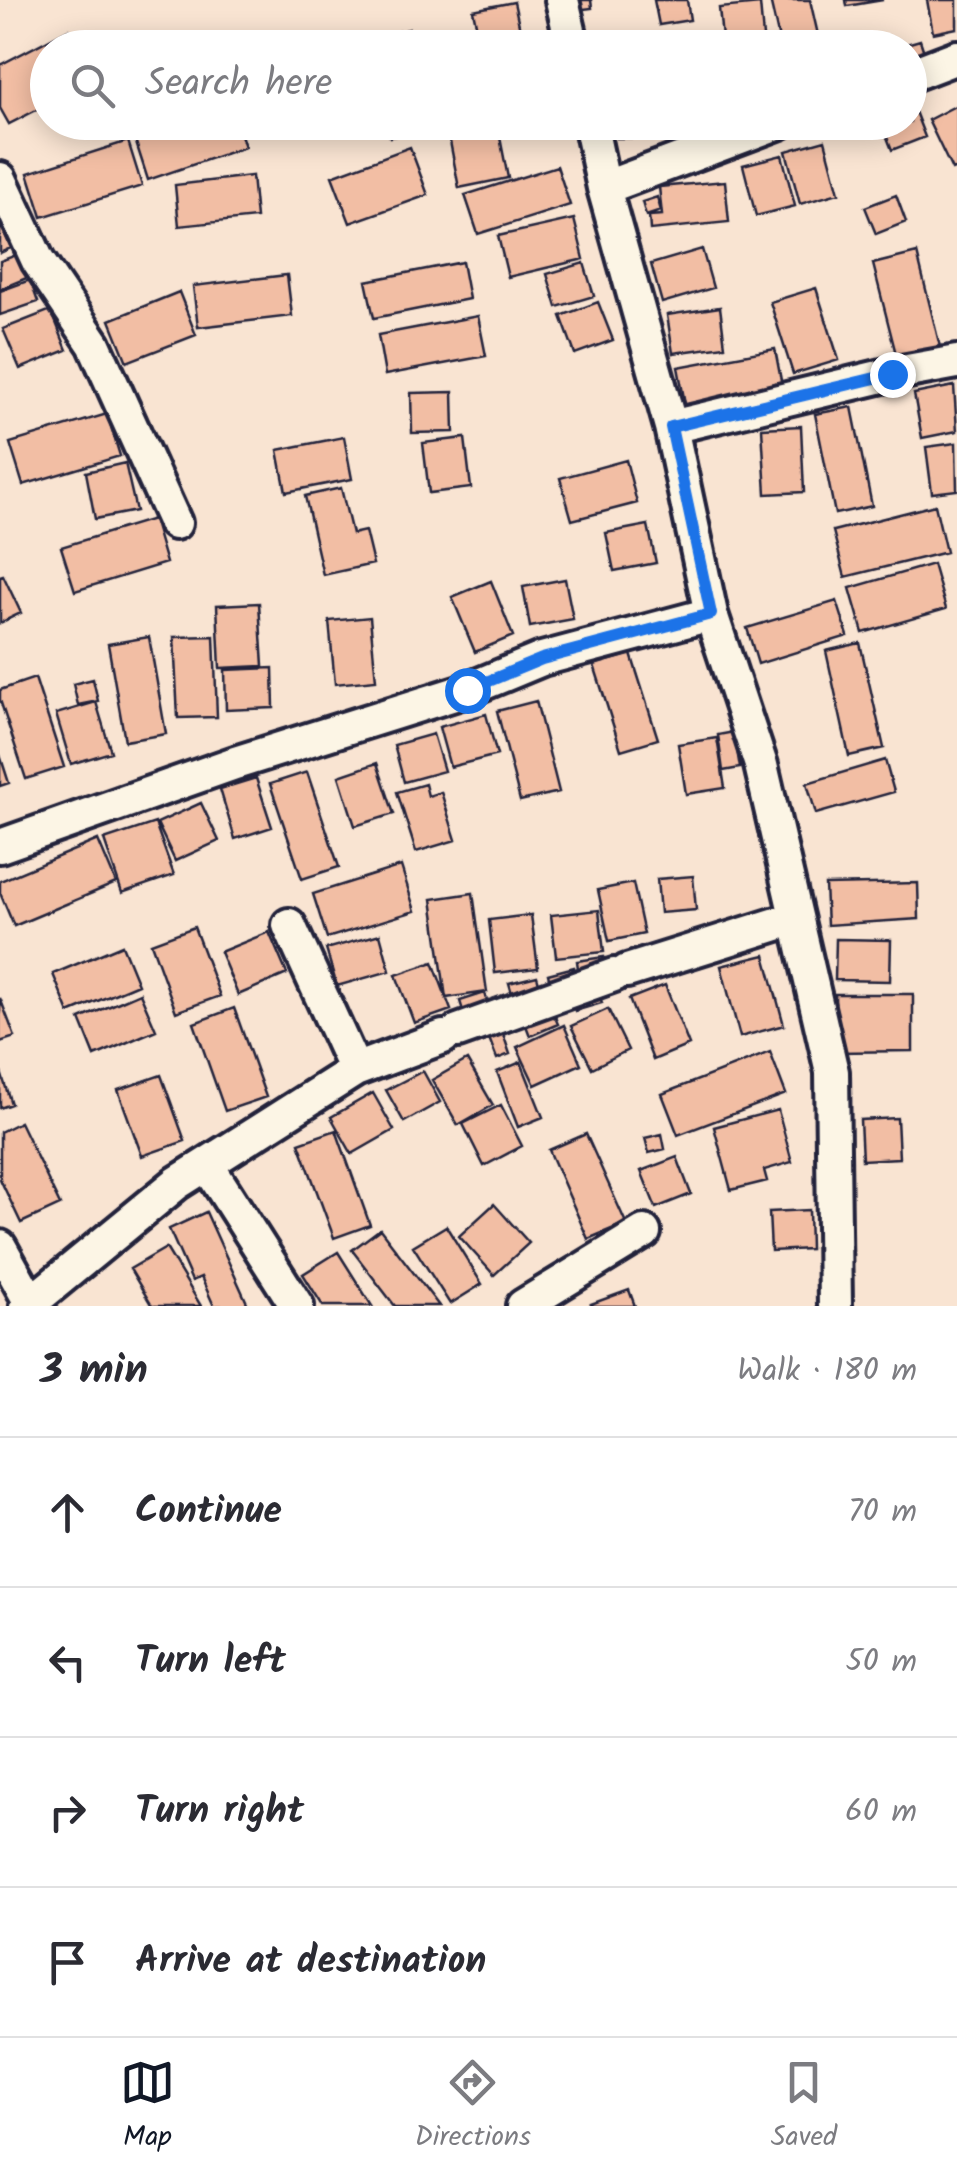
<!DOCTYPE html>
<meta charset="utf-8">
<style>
body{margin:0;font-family:Kalam,sans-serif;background:#f7f7f7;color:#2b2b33}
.stop{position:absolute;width:30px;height:30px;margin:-22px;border:8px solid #1a73e8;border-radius:50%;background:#fff}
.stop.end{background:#1a73e8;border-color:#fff;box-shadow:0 2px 10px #0008}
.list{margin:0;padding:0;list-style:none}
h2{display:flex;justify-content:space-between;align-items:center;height:130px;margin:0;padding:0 40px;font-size:42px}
h2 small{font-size:32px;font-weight:400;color:#7c7c81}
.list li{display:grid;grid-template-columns:65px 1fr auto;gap:30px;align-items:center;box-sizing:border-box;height:150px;padding:0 40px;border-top:2px solid #e1e1e2}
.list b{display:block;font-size:38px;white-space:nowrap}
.list em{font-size:32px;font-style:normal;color:#7c7c81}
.icon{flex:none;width:55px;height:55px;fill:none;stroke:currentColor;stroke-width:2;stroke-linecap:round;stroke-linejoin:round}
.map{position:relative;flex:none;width:957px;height:1306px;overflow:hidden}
.search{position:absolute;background:#fff;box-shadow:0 5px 25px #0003;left:30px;right:30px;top:30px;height:110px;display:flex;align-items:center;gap:25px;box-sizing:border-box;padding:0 35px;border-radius:55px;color:#7c7c81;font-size:38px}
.sheet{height:730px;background:#fff}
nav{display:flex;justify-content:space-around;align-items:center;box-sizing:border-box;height:140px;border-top:2px solid #e1e1e2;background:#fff;font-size:28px;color:#7c7c81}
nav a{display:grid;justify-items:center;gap:5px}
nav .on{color:#111827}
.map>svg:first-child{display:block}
.building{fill:#f2bea4;stroke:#22223b;stroke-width:2.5}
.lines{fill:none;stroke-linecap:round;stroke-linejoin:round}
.minor-casing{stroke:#22223b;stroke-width:40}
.minor{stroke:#fcf5e5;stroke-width:32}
.route{stroke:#1a73e8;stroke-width:12}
</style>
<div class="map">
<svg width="957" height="1306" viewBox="0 0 957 1306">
<rect width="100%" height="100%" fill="#f9e4d2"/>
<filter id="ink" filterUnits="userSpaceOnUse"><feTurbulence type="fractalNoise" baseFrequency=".01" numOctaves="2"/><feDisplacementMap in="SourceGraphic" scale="20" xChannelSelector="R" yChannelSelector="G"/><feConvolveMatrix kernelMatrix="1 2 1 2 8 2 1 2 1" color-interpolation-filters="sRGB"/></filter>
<g filter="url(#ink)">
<path class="building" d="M574,0H591L592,8L575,10Z
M654,0H687L690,20L659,25Z
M770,0H810L821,48H781Z
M846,0H883L847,6Z
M927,0H957V28L933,33Z
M514,2L524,48H481L473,10Z
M760,4L764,48H723L719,8Z
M69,29L79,48H48V104L9,124L0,108V65Z
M409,29L413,48H370L368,38Z
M920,40L925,55L910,60V48L896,47Z
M957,105V168L952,170L928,120Z
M914,109L925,137L892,150L881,122H910V111Z
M237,122L245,147L148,180L130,124Z
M387,122H430L432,128L390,137Z
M497,122L508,178L459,188L448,131Z
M617,122H642V138H617Z
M825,140L839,193L800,204L786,151Z
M128,141L142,186L42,217L28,173Z
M410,147L428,195L350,223L332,176Z
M782,155L795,206L756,216L743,165Z
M557,166L570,205L478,234L465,195Z
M252,176L256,218L179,226L175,185Z
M725,181L729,222L650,230L649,216L662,215L659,187Z
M896,195L906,222L876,234L865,207Z
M657,197L661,211L646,216L642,202Z
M574,219L584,259L508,277L498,236Z
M0,224L11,248L0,253Z
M702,249L713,288L662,303L651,264Z
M917,253L941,351L898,362L873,264Z
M19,254L29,277L0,289V261Z
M462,262L469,299L374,318L366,281Z
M584,263L594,296L557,307L547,274Z
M287,275L292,316L198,327L193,286Z
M30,280L38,302L0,315V291Z
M816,288L839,360L793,374L770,302Z
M179,292L196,335L127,362L110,320Z
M598,302L613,340L575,354L561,316Z
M720,307L725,346L673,353L667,315Z
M51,310L67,350L20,369L3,329Z
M478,316L486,356L385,375L378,335Z
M775,349L784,396L687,414L678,367Z
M954,386L957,431L922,438L914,394Z
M453,392L454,432L412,433L411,393Z
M852,407L872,506L835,514L815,414Z
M107,414L120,456L23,485L10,443Z
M801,426L804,492L766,494L762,428Z
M344,437L352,479L286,492L278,450Z
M465,438L471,488L429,493L423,443Z
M956,443L957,490L932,493L926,447Z
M626,460L637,503L572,520L560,478Z
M125,463L136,511L95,519L86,472Z
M341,488L352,534L365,531L373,564L323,575L305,496Z
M935,505L946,552L845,577L833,531Z
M153,519L166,563L75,591L61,547Z
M648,525L656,563L614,571L606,533Z
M933,564L946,609L863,633L850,588Z
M3,575L21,613L0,623V576Z
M565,579L573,619L530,627L523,587Z
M491,581L513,636L475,652L452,597Z
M837,601L848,636L758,664L747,628Z
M259,603L263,666L220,668L217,605Z
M370,617L376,680L335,684L329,621Z
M214,636L217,717L178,718L174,637Z
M149,637L166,734L125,741L108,644Z
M860,643L884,748L849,756L826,651Z
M631,654L658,739L621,750L594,665Z
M273,668L274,708L226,710L225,670Z
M35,678L64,767L26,779L0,700V690Z
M93,679L98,701L78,705L73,684Z
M536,701L559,792L520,801L497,711Z
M96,702L111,752L71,764L56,714Z
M486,714L497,755L450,767L439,727Z
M734,732L740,768L723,771L718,735Z
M433,734L444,771L404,782L394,745Z
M717,738L725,788L686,794L678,744Z
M0,755L9,783L0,786Z
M885,760L894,792L816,814L807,783Z
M377,763L394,814L355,826L339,776Z
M307,772L339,867L302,879L270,784Z
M256,778L272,827L235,839L220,789Z
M425,784L428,796L441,792L456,840L416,852L397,792Z
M201,803L219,841L175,861L157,823Z
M155,823L174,875L122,893L104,840Z
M98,840L116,883L14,926L0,893V881Z
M401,866L415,911L327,938L313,894Z
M693,876L696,910L660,913L657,879Z
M633,883L644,934L609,941L598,890Z
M918,883L919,919L827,925L825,885Z
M473,893L487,992L446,998L432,899Z
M599,910L604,952L556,957L551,915Z
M531,915L538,968L495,973L489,920Z
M194,927L220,996L176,1012L151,943Z
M269,932L287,974L238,995L220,952Z
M380,934L390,971L337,986L326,949Z
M836,939L891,940L890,981L835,980Z
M122,945L138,984L69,1013L53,974Z
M765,955L784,1025L740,1037L721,966Z
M604,957L606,972L579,976L577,961Z
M433,962L451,1010L414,1023L396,975Z
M574,967L577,979L551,987L548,974Z
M537,976L541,990L513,997L509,983Z
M665,985L689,1045L653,1060L629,999Z
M597,988L602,1003L575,1011L570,996Z
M140,993L156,1030L95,1056L80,1019Z
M485,993L489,1007L464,1014L460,1001Z
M835,994H913V1051L836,1052Z
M0,998L15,1037L0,1042Z
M548,1001L558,1024L530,1036L521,1012Z
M234,1008L266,1097L225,1111L194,1023Z
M608,1009L628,1050L592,1068L571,1026Z
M564,1025L581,1064L535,1085L517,1047Z
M501,1028L510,1054L497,1059L487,1033Z
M770,1052L786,1094L678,1135L662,1094Z
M467,1060L493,1105L458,1125L432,1080Z
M521,1062L543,1117L518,1127L497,1072Z
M0,1069L11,1104L0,1108Z
M423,1071L440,1102L404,1122L386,1090Z
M161,1075L185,1141L142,1156L118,1090Z
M373,1093L394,1130L352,1154L331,1117Z
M501,1105L522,1146L484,1166L463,1124Z
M778,1110L792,1162L764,1170L767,1181L731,1190L714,1127Z
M897,1118L899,1158L862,1160L860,1120Z
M20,1122L60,1205L21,1223L0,1179V1132Z
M336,1130L370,1225L334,1238L299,1143Z
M586,1134L626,1223L588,1239L549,1150Z
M662,1134L665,1149L649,1153L645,1138Z
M677,1157L691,1194L656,1208L641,1171Z
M494,1204L529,1243L494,1275L459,1236Z
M809,1210L810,1249L771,1251L769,1212Z
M206,1212L248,1305L246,1306H214L201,1277L192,1281L169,1229Z
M446,1226L482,1284L450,1304L413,1246Z
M380,1229L439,1306H395L352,1250Z
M166,1248L201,1306H152L130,1269Z
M338,1252L372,1306H323L303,1274Z
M629,1290L635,1306H592L591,1304Z"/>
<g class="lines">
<defs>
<path id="minor" d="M562,0L573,48
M910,75L957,57
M590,122L604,188L671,427L711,614L761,765L832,1072L835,1306
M0,179L38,261L94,344L175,523
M604,188L780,122
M671,427L891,374L957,362
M0,846L235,763L467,690L542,659L711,614
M289,925L355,1070
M627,971L796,918
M458,1031L614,975
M208,1166L297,1306
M0,1247L31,1303
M27,1306L177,1183L355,1070L443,1037
M523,1306L644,1232"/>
</defs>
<use href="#minor" class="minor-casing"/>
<use href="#minor" class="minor"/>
</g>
</g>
<g class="lines" filter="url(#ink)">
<path class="route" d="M467,690L542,659L711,614L671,427L892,374"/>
</g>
</svg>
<div class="stop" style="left:467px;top:690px"></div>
<div class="stop end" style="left:892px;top:374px"></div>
<div class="search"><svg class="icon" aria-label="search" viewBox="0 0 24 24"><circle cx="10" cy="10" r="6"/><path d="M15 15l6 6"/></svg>Search here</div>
</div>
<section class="sheet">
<h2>3 min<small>Walk · 180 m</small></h2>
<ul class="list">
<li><svg class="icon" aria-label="ahead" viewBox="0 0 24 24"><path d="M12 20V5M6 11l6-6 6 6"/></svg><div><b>Continue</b></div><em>70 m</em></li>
<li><svg class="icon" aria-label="left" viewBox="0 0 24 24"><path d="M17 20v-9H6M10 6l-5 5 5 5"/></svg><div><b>Turn left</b></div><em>50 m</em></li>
<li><svg class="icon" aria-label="right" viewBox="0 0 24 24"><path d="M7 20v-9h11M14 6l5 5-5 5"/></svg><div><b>Turn right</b></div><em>60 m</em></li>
<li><svg class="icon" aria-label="arrive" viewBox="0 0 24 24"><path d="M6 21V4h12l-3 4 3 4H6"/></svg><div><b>Arrive at destination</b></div></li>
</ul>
</section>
<nav>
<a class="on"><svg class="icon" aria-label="map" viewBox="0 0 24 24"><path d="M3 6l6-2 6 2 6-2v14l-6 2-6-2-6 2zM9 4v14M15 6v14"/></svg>Map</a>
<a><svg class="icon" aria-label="directions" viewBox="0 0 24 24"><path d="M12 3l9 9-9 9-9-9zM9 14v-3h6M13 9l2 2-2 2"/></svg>Directions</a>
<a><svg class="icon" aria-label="saved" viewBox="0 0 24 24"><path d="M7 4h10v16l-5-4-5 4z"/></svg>Saved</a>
</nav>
